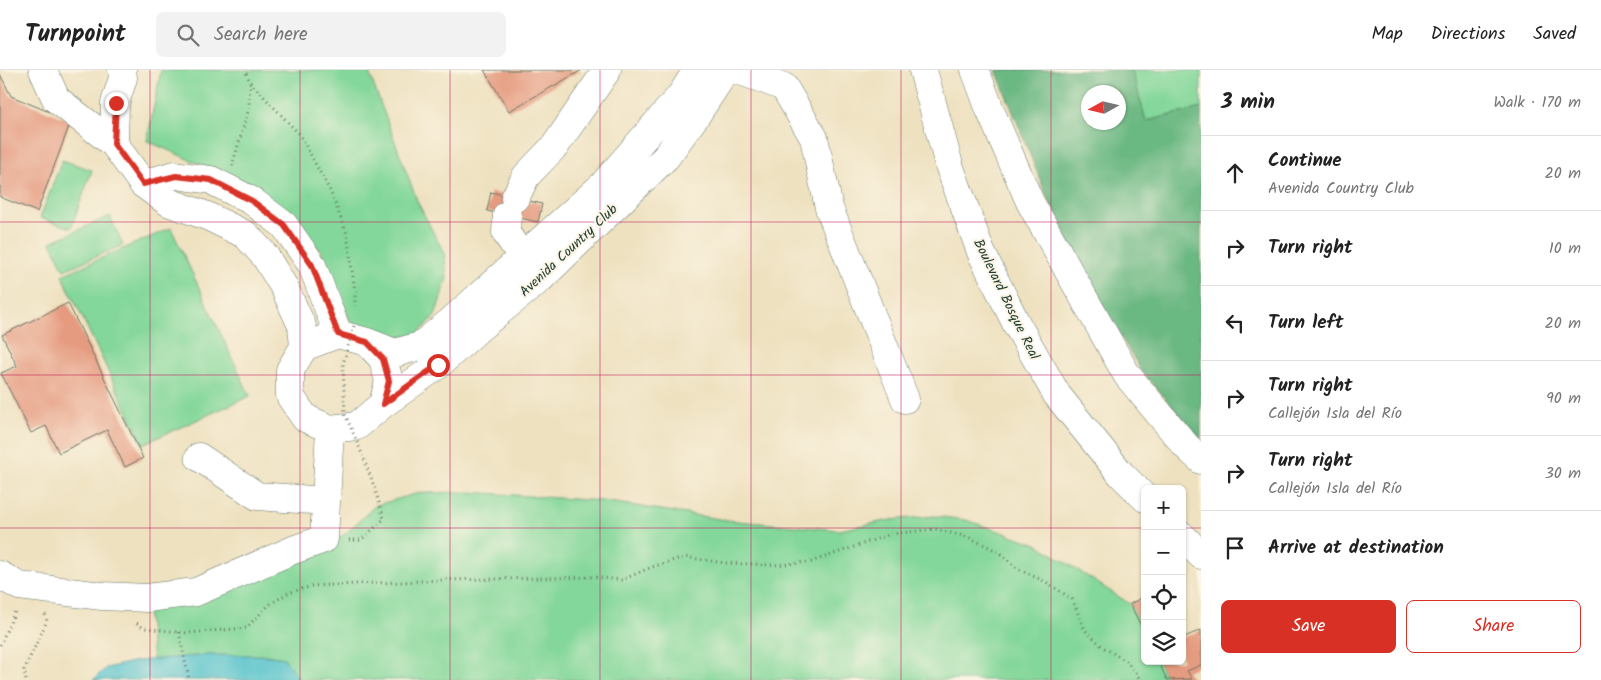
<!DOCTYPE html>
<meta charset="utf-8">
<style>
body{margin:0;font-family:Kalam,sans-serif;background:#f2f2f2;color:#222}
.controls{position:absolute;right:15px;bottom:15px;display:grid;overflow:hidden;border-radius:8px;box-shadow:0 1px 4px #0004}
.controls button{width:45px;height:45px;display:grid;place-items:center;padding:0;border:0;border-bottom:1px solid #e0e0e0;background:#fff;color:#222;font:25px sans-serif}
.compass{position:absolute;left:1081px;top:15px;width:45px;height:45px;border-radius:50%;background:#fff;box-shadow:0 1px 4px #0004;rotate:262deg}
.stop{position:absolute;width:15px;height:15px;margin:-11px;border:4px solid #d93025;border-radius:50%;background:#fff}
.stop.end{background:#d93025;border-color:#fff;box-shadow:0 1px 5px #0008}
.list{margin:0;padding:0;list-style:none}
h2{display:flex;justify-content:space-between;align-items:center;height:65px;margin:0;padding:0 20px;font-size:21px}
h2 small{font-size:16px;font-weight:400;color:#767676}
.list li{display:grid;grid-template-columns:32px 1fr auto;gap:15px;align-items:center;box-sizing:border-box;height:75px;padding:0 20px;border-top:1px solid #e0e0e0}
.list b{display:block;font-size:19px;white-space:nowrap}
.list p{margin:0;font-size:16px;white-space:nowrap;color:#767676}
.list em{font-size:16px;font-style:normal;color:#767676}
.actions{display:flex;gap:10px;padding:15px 20px}
.actions a{flex:1;padding:11px 0;border:1px solid #d93025;border-radius:8px;text-align:center;font-size:18px;color:#d93025}
.actions .main{background:#d93025;color:#fff}
.icon{flex:none;width:28px;height:28px;fill:none;stroke:currentColor;stroke-width:2;stroke-linecap:round;stroke-linejoin:round}
.map{position:relative;flex:none;width:1201px;height:610px;overflow:hidden}
header{display:flex;align-items:center;gap:30px;box-sizing:border-box;height:70px;padding:0 25px;background:#fff;border-bottom:1px solid #e0e0e0}
header strong{font-size:24px}
nav{display:flex;gap:28px;margin-inline-start:auto;font-size:18px}
.search{width:350px;height:45px;background:#f2f2f2;display:flex;align-items:center;gap:12px;box-sizing:border-box;padding:0 18px;border-radius:8px;color:#767676;font-size:19px}
main{display:flex}
aside{flex:1;background:#fff}
.map>svg:first-child{display:block}
.green{fill:#83d79a;stroke:#518a67}
.forest{fill:#6ab882;stroke:#447a5b;fill-rule:evenodd}
.water{fill:#56c3cc;stroke:#3a8080}
.building{fill:#e59b80}
.lines{fill:none;stroke-linecap:round;stroke-linejoin:round}
.minor-casing{stroke:#677665;stroke-width:29}
.path{stroke:#677665;stroke-width:3;stroke-dasharray:1 4;stroke-linecap:butt}
.minor{stroke:#fff;stroke-width:28}
.path-bridge{stroke:#677665;stroke-width:3;stroke-dasharray:1 4;stroke-linecap:butt}
.route{stroke:#d93025;stroke-width:6}
.grid{fill:none;stroke:#c2185b;stroke-width:1;stroke-opacity:0.55}
.labels{text-anchor:middle;stroke-width:4;stroke-linejoin:round;paint-order:stroke}
.street-label{font-size:14px;fill:#1f3d34;stroke:#fcf5e5}
</style>
<header>
<strong>Turnpoint</strong>
<div class="search"><svg class="icon" aria-label="search" viewBox="0 0 24 24"><circle cx="10" cy="10" r="6"/><path d="M15 15l6 6"/></svg>Search here</div>
<nav><a>Map</a><a>Directions</a><a>Saved</a></nav>
</header>
<main>
<div class="map">
<svg width="1201" height="610" viewBox="0 0 1201 610">
<rect width="100%" height="100%" fill="#fcf5e5"/>
<filter id="ink" filterUnits="userSpaceOnUse"><feTurbulence type="fractalNoise" baseFrequency=".02" numOctaves="2"/><feDisplacementMap in="SourceGraphic" scale="10" xChannelSelector="R" yChannelSelector="G"/><feConvolveMatrix kernelMatrix="1 2 1 2 8 2 1 2 1" color-interpolation-filters="sRGB"/></filter>
<filter id="wash" filterUnits="userSpaceOnUse"><feTurbulence type="fractalNoise" baseFrequency=".0096" numOctaves="4" result="noise"/><feDisplacementMap in="SourceGraphic" scale="20" xChannelSelector="R" yChannelSelector="G"/><feGaussianBlur stdDeviation="1.12" result="paint"/><feColorMatrix in="noise" values="0 0 0 0 0 0 0 0 0 0 0 0 0 0 0 0 0 1.4 0 .05"/><feComposite in="paint" operator="in"/></filter>
<g filter="url(#wash)">
<rect width="100%" height="100%" fill="#eee1c0"/>
<path class="green" d="M161,0H368L418,133L444,183L447,208L435,246L418,264L391,268L375,267L350,251L324,185L292,146L202,95L147,71Z
M1132,0H1201V38L1146,51Z
M62,90L92,100L71,158L40,148Z
M110,146L123,175L64,200L51,172Z
M171,158L250,326L143,374L62,205Z
M470,422L603,431L726,450L839,460L890,450L935,446L966,450L1037,474L1130,534L1145,564V591H1158L1167,610H299L284,588L266,585L244,586L208,585L153,590L147,540L323,480L346,463L376,435L419,423Z"/>
<path class="forest" d="M996,0H1132L1146,51L1201,38V369L1142,302L1086,208L1045,122ZM1088,22H1118V52H1088Z"/>
<path class="water" d="M208,585C233,586 259,583 284,588L299,610H93L106,598L136,591Z"/>
<g id="blocks">
<path class="building" d="M484,0H582L509,41Z
M0,4L11,26L71,51L37,142L0,127Z
M491,122L542,134L538,152L487,141Z
M68,233L143,388L125,397L107,360L59,383L46,356L31,363L1,303L17,296L2,265Z
M1145,526V564L1130,534Z
M1201,560V595L1187,601L1192,609L1167,610L1158,591H1182V568Z"/>
</g>
</g>
<g filter="url(#ink)">
<use href="#blocks" fill-opacity="0" stroke="#677665" stroke-width="1"/>
<g class="lines">
<defs>
<path id="minor" d="M43,0L56,29L114,74L143,114L168,132L207,146L246,165L265,186L284,217L302,256L304,277
M738,0L784,17L814,68L829,138L905,329
M923,0L949,95L981,182L1016,253L1057,325L1121,404L1145,428
M975,0L990,40L1030,132L1127,305L1186,376L1201,390
M114,74L115,33L123,8L122,0
M143,114L175,105L211,110L252,131L284,155L312,195L338,264
M515,128L526,106L555,76L607,0
M507,145L506,163L523,188
M338,264L367,272L383,289L389,311L383,334L357,356L330,359L305,348L290,326V300L304,277Z
M367,272L395,283L420,276L450,252L603,115L682,24L697,0
M383,334L438,295L479,258L540,209L666,87L695,47L726,0
M199,387L257,426L326,431
M1182,466L1201,485
M0,505L19,516L102,526L147,528L196,522L293,480L324,469L330,359"/>
</defs>
<use href="#minor" class="minor-casing"/>
<path class="path" d="M250,12L300,65L330,121L347,164L355,221V236
M232,96L249,38L250,12L245,0
M349,470H361L384,449L375,419L363,386
M137,553L144,558L188,563L246,558L269,535L288,523L312,516L444,510L593,507L622,510L652,497L684,487L725,493L775,495L811,492L891,464L935,459L968,467L997,481L1018,499L1046,512L1072,529L1085,560L1103,577L1126,591L1141,610
M179,562L189,610
M0,575L16,539
M26,610L24,600L47,551L45,544"/>
<use href="#minor" class="minor"/>
<path class="path-bridge" d="M354,256L343,294L345,344L363,386"/>
</g>
</g>
<g class="lines" filter="url(#ink)">
<path class="route" d="M116,33L114,74L143,114L176,106L211,110L252,131L284,155L312,195L338,264L367,272L383,289L389,311L383,334L438,295"/>
</g>
<path class="grid" d="M150,0V610M300,0V610M450,0V610M600,0V610M751,0V610M901,0V610M1051,0V610M0,152H1201M0,305H1201M0,458H1145M1182,458H1201"/>
<g class="labels">
<g class="street-label">
<text transform="translate(568 180) rotate(-43)" y="5">Avenida Country Club</text>
<text transform="translate(1007 229) rotate(64)" y="5">Boulevard Bosque Real</text>
</g>
</g>
</svg>
<div class="controls">
<button>+</button>
<button>−</button>
<button><svg class="icon" aria-label="locate" viewBox="0 0 24 24"><circle cx="12" cy="12" r="6"/><path d="M12 2v4M12 18v4M2 12h4M18 12h4"/></svg></button>
<button><svg class="icon" aria-label="layers" viewBox="0 0 24 24"><path d="M12 4l9 5-9 5-9-5zM3 14l9 5 9-5"/></svg></button>
</div>
<svg class="compass" viewBox="-18 -18 36 36"><path d="M0-13l5 13h-10z" fill="#e53935"/><path d="M0 13l5-13h-10z" fill="#767676"/></svg>
<div class="stop" style="left:438px;top:295px"></div>
<div class="stop end" style="left:116px;top:33px"></div>
</div>
<aside>
<h2>3 min<small>Walk · 170 m</small></h2>
<ul class="list">
<li><svg class="icon" aria-label="ahead" viewBox="0 0 24 24"><path d="M12 20V5M6 11l6-6 6 6"/></svg><div><b>Continue</b><p>Avenida Country Club</p></div><em>20 m</em></li>
<li><svg class="icon" aria-label="right" viewBox="0 0 24 24"><path d="M7 20v-9h11M14 6l5 5-5 5"/></svg><div><b>Turn right</b></div><em>10 m</em></li>
<li><svg class="icon" aria-label="left" viewBox="0 0 24 24"><path d="M17 20v-9H6M10 6l-5 5 5 5"/></svg><div><b>Turn left</b></div><em>20 m</em></li>
<li><svg class="icon" aria-label="right" viewBox="0 0 24 24"><path d="M7 20v-9h11M14 6l5 5-5 5"/></svg><div><b>Turn right</b><p>Callejón Isla del Río</p></div><em>90 m</em></li>
<li><svg class="icon" aria-label="right" viewBox="0 0 24 24"><path d="M7 20v-9h11M14 6l5 5-5 5"/></svg><div><b>Turn right</b><p>Callejón Isla del Río</p></div><em>30 m</em></li>
<li><svg class="icon" aria-label="arrive" viewBox="0 0 24 24"><path d="M6 21V4h12l-3 4 3 4H6"/></svg><div><b>Arrive at destination</b></div></li>
</ul>
<div class="actions"><a class="main">Save</a><a>Share</a></div>
</aside>
</main>
